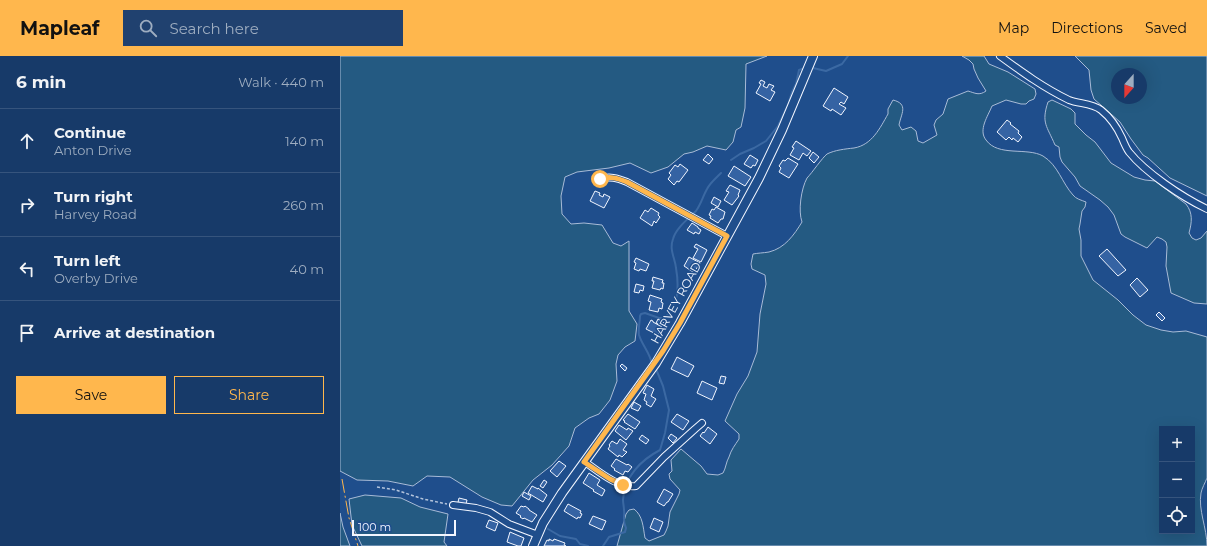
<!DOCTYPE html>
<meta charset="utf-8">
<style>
body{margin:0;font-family:Montserrat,sans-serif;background:#20416f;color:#f1f3f6}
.controls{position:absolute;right:12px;bottom:12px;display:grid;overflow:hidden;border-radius:0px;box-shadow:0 4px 16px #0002}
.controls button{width:36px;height:36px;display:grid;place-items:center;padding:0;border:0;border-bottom:1px solid #36547d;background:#173a69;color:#f1f3f6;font:20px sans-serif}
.compass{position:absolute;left:771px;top:12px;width:36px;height:36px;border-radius:50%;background:#173a69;box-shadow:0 4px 16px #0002;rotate:201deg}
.scale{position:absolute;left:12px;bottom:10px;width:104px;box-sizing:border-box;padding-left:4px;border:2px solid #f2f6ff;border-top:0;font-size:11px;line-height:14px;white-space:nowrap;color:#f2f6ff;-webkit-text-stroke:3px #1f4e8c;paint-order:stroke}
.stop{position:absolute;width:12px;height:12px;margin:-9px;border:3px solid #ffb74d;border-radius:50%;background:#fff}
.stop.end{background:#ffb74d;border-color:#fff;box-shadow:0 1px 4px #0008}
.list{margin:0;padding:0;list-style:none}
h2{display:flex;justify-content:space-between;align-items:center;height:52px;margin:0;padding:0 16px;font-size:17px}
h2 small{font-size:13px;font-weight:400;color:#9eadc0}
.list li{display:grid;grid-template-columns:26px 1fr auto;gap:12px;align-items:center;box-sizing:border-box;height:64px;padding:0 16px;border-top:1px solid #36547d}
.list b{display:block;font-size:15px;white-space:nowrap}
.list p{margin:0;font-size:13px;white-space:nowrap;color:#9eadc0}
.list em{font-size:13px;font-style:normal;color:#9eadc0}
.actions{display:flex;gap:8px;padding:12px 16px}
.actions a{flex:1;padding:9px 0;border:1px solid #ffb74d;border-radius:0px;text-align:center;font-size:14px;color:#ffb74d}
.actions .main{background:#ffb74d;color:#111}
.icon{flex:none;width:22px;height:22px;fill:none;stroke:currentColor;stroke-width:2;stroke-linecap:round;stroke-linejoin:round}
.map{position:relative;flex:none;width:867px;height:490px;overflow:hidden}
header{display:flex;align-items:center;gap:24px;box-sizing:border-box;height:56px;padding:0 20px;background:#ffb74d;color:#111}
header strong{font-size:19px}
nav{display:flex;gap:22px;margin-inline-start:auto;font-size:14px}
.search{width:280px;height:36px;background:#20416f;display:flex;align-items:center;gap:10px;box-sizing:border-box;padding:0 14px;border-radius:0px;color:#9eadc0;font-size:15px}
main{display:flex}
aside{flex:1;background:#173a69}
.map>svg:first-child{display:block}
.green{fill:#245a82;stroke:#a8bbd7;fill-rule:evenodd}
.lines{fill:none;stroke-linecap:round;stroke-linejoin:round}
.stream{stroke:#3b69a3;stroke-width:2}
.building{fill:#3563a3;stroke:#f2f6ff}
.minor-casing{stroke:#f2f6ff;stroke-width:8}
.tertiary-casing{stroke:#f2f6ff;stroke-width:10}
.path{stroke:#b3c4dc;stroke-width:1.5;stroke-dasharray:3 2;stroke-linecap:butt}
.minor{stroke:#1f4e8c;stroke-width:6}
.tertiary{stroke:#1f4e8c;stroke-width:8}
.power{stroke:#ffb74d;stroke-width:1;stroke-dasharray:14 3 2 3;stroke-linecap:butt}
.route{stroke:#ffb74d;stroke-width:5}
.labels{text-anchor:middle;stroke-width:3;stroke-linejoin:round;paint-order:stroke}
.street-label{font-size:12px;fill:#f2f6ff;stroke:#1f4e8c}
</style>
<header>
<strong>Mapleaf</strong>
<div class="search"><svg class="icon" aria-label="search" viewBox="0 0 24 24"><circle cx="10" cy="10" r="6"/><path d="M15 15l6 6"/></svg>Search here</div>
<nav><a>Map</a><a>Directions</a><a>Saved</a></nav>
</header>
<main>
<aside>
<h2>6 min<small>Walk · 440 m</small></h2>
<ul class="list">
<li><svg class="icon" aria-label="ahead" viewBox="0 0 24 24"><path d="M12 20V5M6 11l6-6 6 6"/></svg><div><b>Continue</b><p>Anton Drive</p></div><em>140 m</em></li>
<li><svg class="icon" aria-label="right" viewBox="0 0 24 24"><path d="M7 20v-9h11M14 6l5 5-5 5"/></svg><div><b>Turn right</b><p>Harvey Road</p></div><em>260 m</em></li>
<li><svg class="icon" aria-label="left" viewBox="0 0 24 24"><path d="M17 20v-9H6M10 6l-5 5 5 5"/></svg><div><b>Turn left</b><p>Overby Drive</p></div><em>40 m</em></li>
<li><svg class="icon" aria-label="arrive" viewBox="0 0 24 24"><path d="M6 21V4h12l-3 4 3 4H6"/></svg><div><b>Arrive at destination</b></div></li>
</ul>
<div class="actions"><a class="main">Save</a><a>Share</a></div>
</aside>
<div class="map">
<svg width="867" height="490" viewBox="0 0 867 490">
<rect width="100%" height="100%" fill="#1f4e8c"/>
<path class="green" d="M0,0H427L406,8L405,52L401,71L396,74L393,86L386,94L367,90L353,96L344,98L328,111L311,117L290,107L269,112L237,116L225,121L221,140L222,158L231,168L244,167L262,169L273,187L281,190L289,185V255L297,268L295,285L285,291L278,299L276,308L277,325L270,344L259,358L249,362L235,372L229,390L212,409L193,424L172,450L161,449L142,441L110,421L87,420L73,430L48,425L17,424L0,415Z
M622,0H644L649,8L668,16L695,33L696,38L694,43L689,45L686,48H681L666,44L652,50C648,60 638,74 646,84C658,101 687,91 703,100C718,109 722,127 733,139C736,143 741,144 746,146L745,151L742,155L740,168L739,173L741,184V200L753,224L778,244L793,259L806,269L821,274L833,276L846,275L867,281V422C865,427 862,432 861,437C858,454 867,472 867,490H277L286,458L289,454L294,453C303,460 303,471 305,482L309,485L324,479L326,475L328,470L330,456L339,438L340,434L330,423L329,418L332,415L331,404L341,393L361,410L367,418L378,419L383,417C386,412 386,406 389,401C391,394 395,389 399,383V378L385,365L397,338L408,320L417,296L420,258L426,228L425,219L412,213L411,208L413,198C418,197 423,197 429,196C445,192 454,179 462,166C458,155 461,133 467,122C472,117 482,102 487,98C495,94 505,93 514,92C532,89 540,72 548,58V53L553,44C569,48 561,58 559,69L562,74L571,71L576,75L578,85L583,87L597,79L594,69L596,64L603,58L608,43L628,35C635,37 639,40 646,35L638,22L634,13L633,8L629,4ZM822,373H852V475H822Z
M735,0H867V140L830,122L808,102L803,99L791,83L780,66L754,43L751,34L749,14ZM777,18H801V42H777Z
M712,44L731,53L735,57V68L746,79L755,86L771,107L794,121L805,124L815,125L846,148C853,157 852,166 849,177L852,182L856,184L861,182L867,175V248L854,247L831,237L826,210L827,191L826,186L822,183L817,181L807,192L785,181L781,178L774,159L768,151L760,144L740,130L735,121L722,106L720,101L719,91L715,89C707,70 701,67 708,46Z
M25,439L61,442L80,451L108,458L104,486L107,490H22L12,469L9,443Z
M0,457L3,471L10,490H0Z"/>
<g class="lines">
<path class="stream" d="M473,12L486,15L502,8L508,0
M391,104L400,98L414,92L426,85L438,70L448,49L452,36L456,28L459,14L465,12
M312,308C310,297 302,289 299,279C298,272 300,266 300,260L301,258L305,257L319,262H324C339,252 339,229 336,212C335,202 329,194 333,183C336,172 348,163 356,155C361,148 363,140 367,133C370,127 376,122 381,117
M208,473L220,480L236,483L240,488L248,490
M263,490L269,481L285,476L286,472C282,463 285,462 284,454C284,451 283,447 283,444C284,421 301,404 320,394L325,377L329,354L323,330L316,313"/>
</g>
<path class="building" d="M421,24L425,26L423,30L427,32L429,28L434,30L431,34L435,36L430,45L416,37L421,28L419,27Z
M494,32L508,41L504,48L501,46L499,48L506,52L501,59L492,53L491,55L483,50Z
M667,64L671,67L670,68L679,75L678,77L682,81L678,86L673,82L672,84L669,81L666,84L657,76Z
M456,85L471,95L467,100L463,97L459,104L450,99L454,92L452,91Z
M473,96L479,101L474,107L469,102Z
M368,98L373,103L369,108L363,104Z
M410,99L418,104L415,110L413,109L411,112L404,108Z
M448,102L458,108L449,122L439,116L441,112L439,110L443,104L445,105Z
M340,108L348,114L339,126L337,125L334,129L328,123L331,119L329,117L335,109L338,111Z
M394,110L411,121L405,130L388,120Z
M390,129L400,134L398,139L399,140L392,149L384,144L389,136L386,135Z
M255,135L260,137L259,139L263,141L264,138L270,141L264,152L250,145Z
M374,141L381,145L378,151L371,147Z
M376,151L385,156L383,163H381L378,167L370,162L371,160L369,159L372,153L374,154Z
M311,152L319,157L318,159L320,161L316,167L314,165L312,170L300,162L305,154L308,156Z
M352,167L358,171V172L361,174L359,178L355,176L354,178L347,174Z
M356,188L367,194L361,206L353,202L358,193L354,191Z
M767,193L786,214L778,220L759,200Z
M349,201L360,207L355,215L354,214L353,216L344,210Z
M296,202L309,208L306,215L300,213L299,215L294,213L296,207L294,206Z
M313,221L323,224L322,227H324L323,233L321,232L320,234L312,232L314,225H312Z
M797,222L808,234L800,241L790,229Z
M296,228L304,230L303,235L300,234L299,237L294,236Z
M310,239L322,243L321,246L323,247L322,253L319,252L318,256L309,254L311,246L308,245Z
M819,256L825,262L822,265L816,259Z
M318,263L324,267L322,270L316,267Z
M311,264L313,265V266L322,271L318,279L306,273Z
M337,301L354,310L348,321L331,313Z
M282,308L287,312L285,315L280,310Z
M381,320L386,321L384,328L379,327Z
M362,325L377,332L372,344L357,337Z
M307,329L314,333L311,340L316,343L311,351L306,348L307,346L304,344L306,338L303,337Z
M294,346L301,350L298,355L291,352Z
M288,358L300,366L295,373L284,366L285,365L283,364Z
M337,358L349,365L343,374L331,366Z
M279,369L287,374L288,372L293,375L286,384L275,375Z
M368,371L377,378L370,388L360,380L363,376L364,377Z
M331,378L337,382L333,387L328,382Z
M302,379L309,384L306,388L299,383Z
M280,383L287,388L283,394L287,396L282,401L279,399L278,401L268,393L270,390L269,389L272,385L277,388Z
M276,403L287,409L288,408L292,411L288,416L285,415L283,419L274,414L275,413L271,410Z
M219,405L226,410L217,421L210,415Z
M249,417L260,424L257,429L265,434L262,440L253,435L254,434L243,427Z
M204,424L207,426L203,432L200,430Z
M192,430L198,433V432L207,439L203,446L188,437Z
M324,433L333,438L328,446H327L324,450L317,446Z
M184,436L191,440L189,444L182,440Z
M119,442L127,444L126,448L118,446Z
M228,448L241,455L240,457L242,458L240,462L238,461L237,463L224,455Z
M181,450L184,451L185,450L189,453V454L197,459L192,466L184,462L183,463L180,461L181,460L176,457Z
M253,460L266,465L262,474L249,468Z
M314,462L323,466L319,476L310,472Z
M149,464L158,467L155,475L146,471Z
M170,476L184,482L181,490H178L167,486Z
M209,483L213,485L214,483L225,487L224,489L226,490H204L207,484L209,485Z"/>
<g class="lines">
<defs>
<path id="minor" d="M660,0C682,16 704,32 729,44C739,48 752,47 761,54C771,62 777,71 782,82C784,87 786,92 789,96C806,117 842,141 867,153
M259,123C270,120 277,122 287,126L387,180
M245,406C258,415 279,433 296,430L324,401L355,373L362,367
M113,449L136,452L150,456L169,468L198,479"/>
<path id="tertiary" d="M193,490L203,467L222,437L316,307L340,267L419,122L442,74L473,0"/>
</defs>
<use href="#minor" class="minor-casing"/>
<use href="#tertiary" class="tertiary-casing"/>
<path class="path" d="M37,431L56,434L83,443L107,448"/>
<use href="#minor" class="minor"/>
<use href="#tertiary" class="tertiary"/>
<path class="power" d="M2,423L9,462L18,490"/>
</g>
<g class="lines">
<path class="route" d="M260,123C270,120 277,122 287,126L387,180L340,267L323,295L244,406L270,423L283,429"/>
</g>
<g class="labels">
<g class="street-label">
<text transform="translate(336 247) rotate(-61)" y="4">HARVEY ROAD</text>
</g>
</g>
</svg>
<div class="controls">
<button>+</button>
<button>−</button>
<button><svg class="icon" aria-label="locate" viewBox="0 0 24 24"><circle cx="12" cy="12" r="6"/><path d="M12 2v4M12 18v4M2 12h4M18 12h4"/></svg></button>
</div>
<svg class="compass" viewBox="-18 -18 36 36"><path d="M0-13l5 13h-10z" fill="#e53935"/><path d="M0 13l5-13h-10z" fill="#9eadc0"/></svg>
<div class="scale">100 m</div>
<div class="stop" style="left:260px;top:123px"></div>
<div class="stop end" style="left:283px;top:429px"></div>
</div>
</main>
